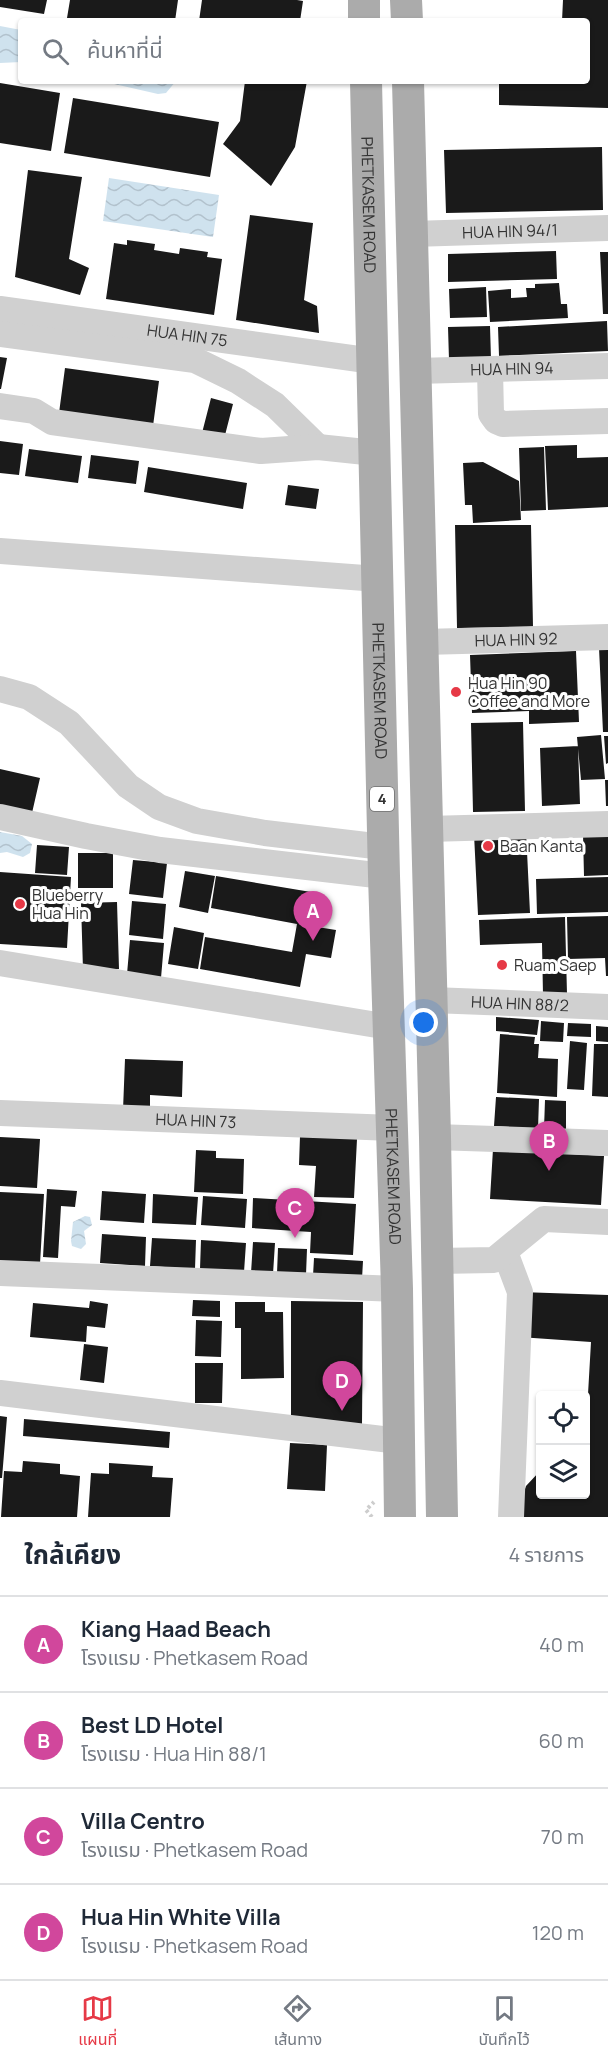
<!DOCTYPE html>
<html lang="th">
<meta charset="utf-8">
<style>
body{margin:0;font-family:Manrope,"Noto Sans Thai",sans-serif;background:#f2f2f3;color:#1f2937}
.controls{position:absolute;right:18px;bottom:18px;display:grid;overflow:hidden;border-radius:6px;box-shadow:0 2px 4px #0004}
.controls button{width:54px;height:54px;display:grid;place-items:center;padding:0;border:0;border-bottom:2px solid #e0e1e3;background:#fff;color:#1f2937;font:30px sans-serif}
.you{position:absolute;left:424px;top:1023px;width:21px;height:21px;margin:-15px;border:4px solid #fff;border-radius:50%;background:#1a73e8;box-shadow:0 0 0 9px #1a73e833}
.badge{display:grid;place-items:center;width:39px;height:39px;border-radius:50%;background:#e63946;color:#fff;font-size:20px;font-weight:700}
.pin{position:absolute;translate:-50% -50px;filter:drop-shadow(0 2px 3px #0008)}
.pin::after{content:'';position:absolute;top:32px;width:21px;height:18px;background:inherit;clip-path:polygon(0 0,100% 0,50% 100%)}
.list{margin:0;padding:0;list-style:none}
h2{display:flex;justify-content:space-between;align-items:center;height:78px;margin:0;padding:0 24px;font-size:26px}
h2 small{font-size:20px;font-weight:400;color:#747a83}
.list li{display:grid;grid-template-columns:39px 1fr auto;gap:18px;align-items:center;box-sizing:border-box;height:96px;padding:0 24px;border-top:2px solid #e0e1e3}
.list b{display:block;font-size:22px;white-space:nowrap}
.list p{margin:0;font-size:20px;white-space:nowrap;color:#747a83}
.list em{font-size:20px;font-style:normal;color:#747a83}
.icon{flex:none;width:33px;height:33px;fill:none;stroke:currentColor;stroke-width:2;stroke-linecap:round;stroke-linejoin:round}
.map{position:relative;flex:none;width:608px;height:1517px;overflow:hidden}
.search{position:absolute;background:#fff;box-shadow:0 2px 4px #0004;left:18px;right:18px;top:18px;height:66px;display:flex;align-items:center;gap:15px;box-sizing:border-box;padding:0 21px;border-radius:6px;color:#747a83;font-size:22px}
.sheet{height:462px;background:#fff}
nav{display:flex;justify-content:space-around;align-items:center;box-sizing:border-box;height:84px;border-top:2px solid #e0e1e3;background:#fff;font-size:16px;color:#747a83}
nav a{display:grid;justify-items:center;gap:3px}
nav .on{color:#e63946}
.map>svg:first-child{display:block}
.water{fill:url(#water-waves)}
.building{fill:#1a1a1a}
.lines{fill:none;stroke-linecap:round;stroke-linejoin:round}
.path{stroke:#cdcdcd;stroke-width:4;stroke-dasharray:3 3;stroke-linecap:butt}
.minor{stroke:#d0d0d0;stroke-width:26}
.major{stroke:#ababab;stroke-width:32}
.poi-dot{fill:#e63946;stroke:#fff;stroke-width:2}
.labels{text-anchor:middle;stroke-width:6;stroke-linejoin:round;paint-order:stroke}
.shield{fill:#fff;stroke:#707070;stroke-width:1.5}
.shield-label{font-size:15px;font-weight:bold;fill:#333}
.street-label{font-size:16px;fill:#333;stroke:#fff}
.poi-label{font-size:16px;fill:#333;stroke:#fff;text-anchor:start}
</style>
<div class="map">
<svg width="608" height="1517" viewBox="0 0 608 1517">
<defs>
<pattern id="water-waves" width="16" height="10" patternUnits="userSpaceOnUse" patternTransform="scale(1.5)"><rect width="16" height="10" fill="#cfe2ee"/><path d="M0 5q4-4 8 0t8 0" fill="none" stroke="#b2c2cd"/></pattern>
</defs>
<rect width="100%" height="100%" fill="#fff"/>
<path class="water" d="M0,26L21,30V62L0,63Z
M101,81H176L166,93L158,94Z
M109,178L219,195L213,237L103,221Z
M0,832L22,836L32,844L30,853L23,857L7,852L0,853Z
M85,1216L90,1217L92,1225L84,1231L86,1244L81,1249L72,1246L71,1241L73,1222Z"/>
<path class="building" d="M0,0H47L44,14L0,7Z
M70,0H178L175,21H88L67,18Z
M202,0H297L303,1L300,21H199Z
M563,0H608V108L499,105V81H587V21H562Z
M245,81H307L295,147L271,186L223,144L240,121Z
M0,83L60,93L51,151L0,143Z
M73,98L219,122L210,177L64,153Z
M602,147L603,210L446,213L444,150Z
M28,170L82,177L69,259L89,268L80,295L15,277Z
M250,215L313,223L304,300L317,306L319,333L236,320Z
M127,240L155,244L154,250L179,254L180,248L208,252L207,257L222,259L214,315L106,299L114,243L127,245Z
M556,251L557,279L448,282V254Z
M600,252H608V314H603Z
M559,283L561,304H567L568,318L490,322L488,291L511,289V298L527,297L526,288H535V284Z
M486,287L487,317L450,318L449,289Z
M607,321L608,351L499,356L498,327Z
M490,326L491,359L449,360L448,327Z
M0,357L7,358L1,389H0Z
M65,368L159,381L153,426L59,413Z
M211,398L233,404L224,439L202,433Z
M0,441L23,444L19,475L0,473Z
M577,445V458L608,457V507L548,510L545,446Z
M544,447L546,510L521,511L519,448Z
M29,449L82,456L78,483L25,476Z
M91,455L139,461L136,484L88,478Z
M483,462L519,481L521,520L473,523L472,505H465L463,463Z
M148,467L247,483L243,509L144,492Z
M288,485L319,489L316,509L285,505Z
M455,525H531L533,627L457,628Z
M599,648H608V732H603Z
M576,651L579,722L529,724V711L472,713L470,655Z
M523,722L525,811L473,812L471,723Z
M601,735L605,779L581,780L577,737Z
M604,736H608V763L606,764Z
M578,746L580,804L542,806L540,748Z
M0,769L40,778L32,813L0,806Z
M605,780H608V806H606Z
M526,831L530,913L478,915L474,834Z
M608,833V875L584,876L583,834Z
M37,845L69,847L67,875L35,873Z
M78,853H113V888H78Z
M133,860L167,863L163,898L129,894Z
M185,871L215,876L208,913L179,907Z
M0,872L71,877L67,948L0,944Z
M216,876L317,893L311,926L336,930L331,958L306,954L300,987L200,969L205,937L292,952L297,924L211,908Z
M608,877V912L537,914L536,879Z
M132,901L166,904L163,939L129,935Z
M117,902L119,969L83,970L81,903Z
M608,916V976H606L605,958L568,959L567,917Z
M565,917L567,994L543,995L542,943L480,945L479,920Z
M174,927L204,933L198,969L168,964Z
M130,940L164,943L161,978L127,974Z
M496,1017L539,1020L537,1035L496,1031Z
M541,1021L564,1023L563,1042L540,1041Z
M568,1023L591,1024V1037L567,1036Z
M596,1026L608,1027V1042L596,1041Z
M500,1034L535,1037L534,1044H539L538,1058L558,1059L557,1097L497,1093Z
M570,1041L587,1043L584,1090L567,1089Z
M594,1044H608V1097L592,1096Z
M125,1059L183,1061L182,1097L150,1095V1110H123Z
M496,1097L539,1099L538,1129L494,1126Z
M545,1100L566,1101V1130L544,1129Z
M300,1136L357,1139L354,1198L314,1197L316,1166L299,1165Z
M0,1137L40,1139L37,1188L0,1186Z
M493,1149L604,1156L601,1205L490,1199Z
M196,1150L216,1151V1158L244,1159L243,1194L194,1192Z
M47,1189L77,1191L75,1207L61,1206L58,1258L43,1257Z
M102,1191L146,1194L144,1223L100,1220Z
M0,1192L44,1194L40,1264L0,1261Z
M153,1194L198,1197L196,1225L152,1223Z
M203,1196L247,1199L245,1228L201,1225Z
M253,1198L356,1204L353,1255L310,1253L311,1232L252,1228Z
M102,1234L146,1237L145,1266L100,1263Z
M152,1238L196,1240L195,1269L150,1266Z
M201,1240L246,1243L244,1272L200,1269Z
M253,1242L275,1243L273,1274L251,1273Z
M278,1248L307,1249L306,1275L277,1274Z
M314,1258L363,1261L362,1279L313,1276Z
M520,1292L608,1295V1517H522L521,1501L526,1486L540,1471V1494H586V1429L591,1342L519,1337Z
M193,1300L220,1301V1317L192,1316Z
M90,1301L108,1304L105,1328L87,1326L86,1342L30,1337L33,1303L89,1308Z
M291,1301L363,1302L362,1424L291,1423Z
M235,1302H265V1312H283L284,1378L241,1379V1328H235Z
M196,1320L222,1321L221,1357L195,1356Z
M84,1344L108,1347L104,1383L80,1380Z
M195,1363H223L222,1403H195Z
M0,1416L7,1417L2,1478H0Z
M24,1419L170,1432L169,1448L23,1436Z
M290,1443L327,1445L325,1491L287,1489Z
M23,1461L60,1464V1474L80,1476L77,1517H1L4,1471L22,1472Z
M109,1463L153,1466L152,1477L173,1478L170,1517H88L91,1473L109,1474Z"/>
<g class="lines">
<path class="path" d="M372,1517L366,1510L374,1502"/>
<g class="minor">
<path id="s1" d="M412,234L608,228"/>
<path id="s2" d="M0,309L373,361"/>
<path d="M0,334L195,360L238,381L275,405L318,447"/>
<path d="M490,370L491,414L496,421L503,424L608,421"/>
<path id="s3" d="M416,371L608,366"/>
<path d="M0,406L34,411L52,422L261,451L318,447L375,453"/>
<path d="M0,551L378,579"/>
<path id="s4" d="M423,642L608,637"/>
<path d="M0,689L29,697L69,723L128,786L159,807L197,821L265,833L383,847"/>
<path d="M0,817L86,836L160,850L384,876"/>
<path d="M428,829L608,824"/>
<path d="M0,963L389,1027"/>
<path id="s5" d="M432,1000L608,1007"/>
<path id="s6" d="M0,1113L393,1128"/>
<path d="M435,1137L608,1143"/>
<path d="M505,1252L520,1292L511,1517"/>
<path d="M437,1261L494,1260L544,1219L608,1222"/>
<path d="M0,1273L397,1289"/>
<path d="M0,1393L399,1441"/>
</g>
<g class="major">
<path d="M364,0V21"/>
<path d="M406,0L407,21"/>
<path id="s7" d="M366,81L384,876L397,1289L400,1517"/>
<path d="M408,81L435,1137L442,1517"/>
</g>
</g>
<g class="poi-dot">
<circle cx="456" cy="692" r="6"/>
<circle cx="488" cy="846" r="6"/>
<circle cx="20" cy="904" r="6"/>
<circle cx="502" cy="965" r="6"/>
</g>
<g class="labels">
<rect class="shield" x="370" y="787" width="24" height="24" rx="4.5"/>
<g class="shield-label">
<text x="382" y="804">4</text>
</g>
<g class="street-label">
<text dy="6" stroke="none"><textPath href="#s7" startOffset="124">PHETKASEM ROAD</textPath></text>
<text dy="6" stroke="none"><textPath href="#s1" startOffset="98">HUA HIN 94/1</textPath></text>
<text dy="6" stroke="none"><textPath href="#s2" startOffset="189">HUA HIN 75</textPath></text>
<text dy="6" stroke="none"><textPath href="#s3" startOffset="96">HUA HIN 94</textPath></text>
<text dy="6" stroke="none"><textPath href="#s4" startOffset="93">HUA HIN 92</textPath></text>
<text dy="6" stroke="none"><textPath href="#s7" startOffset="610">PHETKASEM ROAD</textPath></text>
<text dy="6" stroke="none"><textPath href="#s5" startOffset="88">HUA HIN 88/2</textPath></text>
<text dy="6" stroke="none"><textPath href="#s6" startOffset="196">HUA HIN 73</textPath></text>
<text dy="6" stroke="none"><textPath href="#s7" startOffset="1096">PHETKASEM ROAD</textPath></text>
</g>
<g class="poi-label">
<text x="468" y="689">Hua Hin 90<tspan x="468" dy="18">Coffee and More</tspan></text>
<text x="500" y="852">Baan Kanta</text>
<text x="32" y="901">Blueberry<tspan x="32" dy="18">Hua Hin</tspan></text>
<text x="514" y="971">Ruam Saep</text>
</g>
</g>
</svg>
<div class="controls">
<button><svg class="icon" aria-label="locate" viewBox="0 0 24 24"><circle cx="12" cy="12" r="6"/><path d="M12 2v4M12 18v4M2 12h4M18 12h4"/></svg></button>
<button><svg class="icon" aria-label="layers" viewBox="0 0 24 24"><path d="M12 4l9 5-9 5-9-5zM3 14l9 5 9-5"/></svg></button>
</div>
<div class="you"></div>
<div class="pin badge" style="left:313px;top:941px;background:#d1479c">A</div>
<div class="pin badge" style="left:549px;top:1171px;background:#d1479c">B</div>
<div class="pin badge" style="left:295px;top:1238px;background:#d1479c">C</div>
<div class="pin badge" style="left:342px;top:1411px;background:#d1479c">D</div>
<div class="search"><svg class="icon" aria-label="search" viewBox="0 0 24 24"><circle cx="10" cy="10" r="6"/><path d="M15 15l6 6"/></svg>ค้นหาที่นี่</div>
</div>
<section class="sheet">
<h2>ใกล้เคียง<small>4 รายการ</small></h2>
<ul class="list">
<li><span class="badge" style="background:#d1479c">A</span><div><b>Kiang Haad Beach</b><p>โรงแรม · Phetkasem Road</p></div><em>40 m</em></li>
<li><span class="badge" style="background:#d1479c">B</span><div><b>Best LD Hotel</b><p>โรงแรม · Hua Hin 88/1</p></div><em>60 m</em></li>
<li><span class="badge" style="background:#d1479c">C</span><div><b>Villa Centro</b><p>โรงแรม · Phetkasem Road</p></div><em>70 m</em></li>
<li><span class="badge" style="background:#d1479c">D</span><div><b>Hua Hin White Villa</b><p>โรงแรม · Phetkasem Road</p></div><em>120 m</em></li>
</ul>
</section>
<nav>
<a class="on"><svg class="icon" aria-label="map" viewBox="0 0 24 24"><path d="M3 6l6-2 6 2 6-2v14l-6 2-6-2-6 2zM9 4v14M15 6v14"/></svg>แผนที่</a>
<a><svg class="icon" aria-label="directions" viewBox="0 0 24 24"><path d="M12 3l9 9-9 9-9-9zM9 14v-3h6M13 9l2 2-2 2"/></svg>เส้นทาง</a>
<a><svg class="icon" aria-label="saved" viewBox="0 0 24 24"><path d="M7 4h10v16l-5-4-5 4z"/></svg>บันทึกไว้</a>
</nav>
